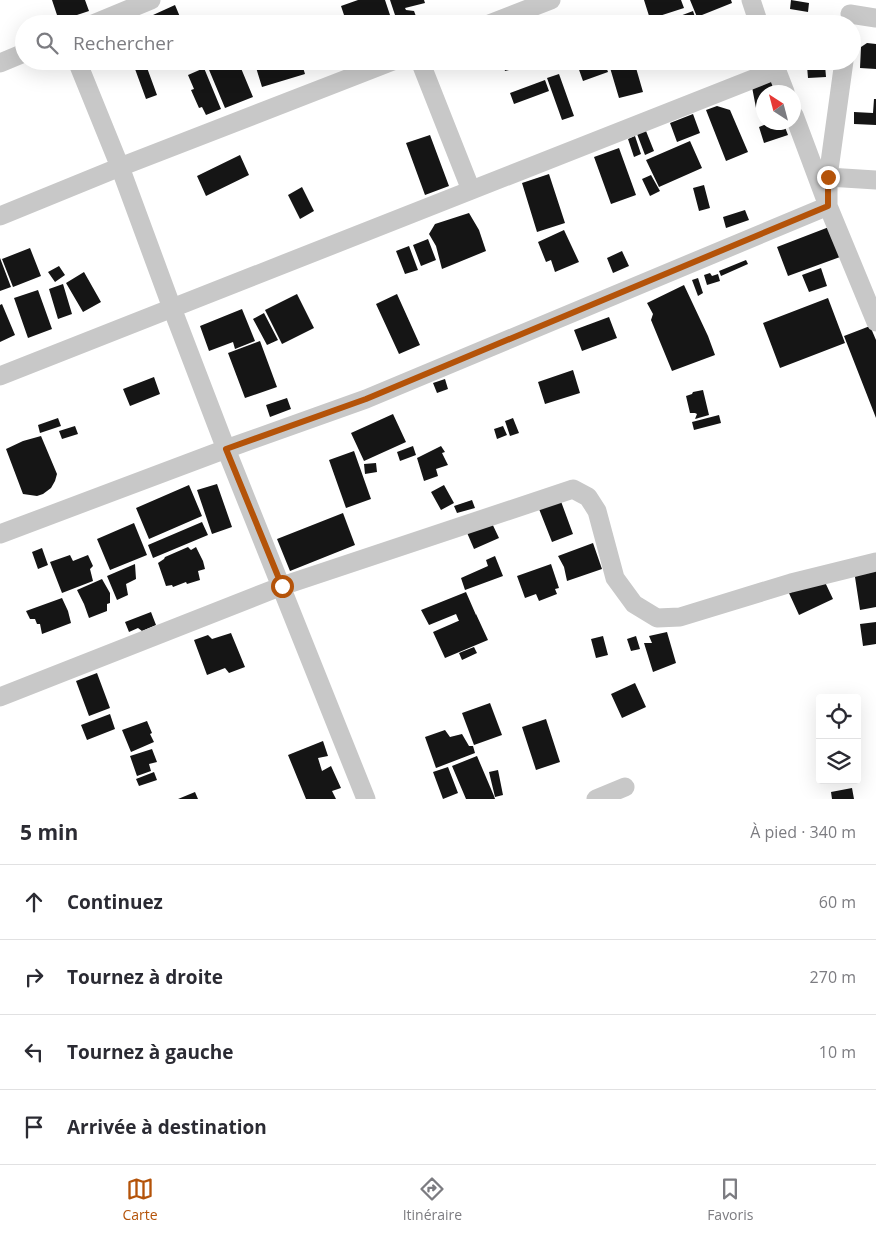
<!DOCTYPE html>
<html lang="fr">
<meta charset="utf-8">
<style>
body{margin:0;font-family:"Open Sans",sans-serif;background:#f7f7f7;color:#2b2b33}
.controls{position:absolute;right:15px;bottom:15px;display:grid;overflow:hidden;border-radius:5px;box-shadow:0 5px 20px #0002}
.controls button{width:45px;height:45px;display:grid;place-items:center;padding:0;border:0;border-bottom:1px solid #e1e1e2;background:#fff;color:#2b2b33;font:25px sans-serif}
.compass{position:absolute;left:756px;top:85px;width:45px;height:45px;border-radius:50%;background:#fff;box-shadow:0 5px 20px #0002;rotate:324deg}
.stop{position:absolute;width:15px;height:15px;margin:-11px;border:4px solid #b45309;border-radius:50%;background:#fff}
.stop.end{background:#b45309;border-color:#fff;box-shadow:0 1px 5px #0008}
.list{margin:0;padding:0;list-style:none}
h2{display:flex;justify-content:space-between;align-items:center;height:65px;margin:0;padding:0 20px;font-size:21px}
h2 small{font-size:16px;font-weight:400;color:#7c7c81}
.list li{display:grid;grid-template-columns:32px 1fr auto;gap:15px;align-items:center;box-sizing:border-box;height:75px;padding:0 20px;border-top:1px solid #e1e1e2}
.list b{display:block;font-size:19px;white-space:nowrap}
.list em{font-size:16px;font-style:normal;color:#7c7c81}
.icon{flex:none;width:28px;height:28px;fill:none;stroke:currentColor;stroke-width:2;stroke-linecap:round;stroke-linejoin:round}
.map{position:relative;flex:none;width:876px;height:799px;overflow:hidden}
.search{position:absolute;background:#fff;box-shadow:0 5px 20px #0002;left:15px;right:15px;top:15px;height:55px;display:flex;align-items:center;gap:12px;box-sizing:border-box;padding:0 18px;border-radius:28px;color:#7c7c81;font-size:19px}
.sheet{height:365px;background:#fff}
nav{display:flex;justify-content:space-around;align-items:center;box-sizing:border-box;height:70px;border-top:1px solid #e1e1e2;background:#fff;font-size:14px;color:#7c7c81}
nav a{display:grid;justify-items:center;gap:2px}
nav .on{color:#b45309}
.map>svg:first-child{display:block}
.building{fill:#151515}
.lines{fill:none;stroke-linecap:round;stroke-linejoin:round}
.minor{stroke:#c8c8c8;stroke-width:19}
.route{stroke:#b45309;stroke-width:6}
</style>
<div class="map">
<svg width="876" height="799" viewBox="0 0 876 799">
<rect width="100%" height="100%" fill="#fff"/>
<path class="building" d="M52,0H85L89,11L59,21Z
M358,0H385L393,24H347L341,6Z
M390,0H424L425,3L405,8L406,10L414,11L417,19L403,24H398Z
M644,0H681L684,8L650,19Z
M690,0H731L732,3L697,17Z
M791,0L809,3L808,12L790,9Z
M175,5L183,24H149L155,21L153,15Z
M693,11L696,20L686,24H659Z
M330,15L334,24H307Z
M867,43L876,44V69L860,68L861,47Z
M171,61H192L175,68Z
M217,61H238L253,97L225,108L207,65Z
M254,61H301L305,74L262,87Z
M502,61H519L521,67L505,71Z
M592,61H604L608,72L583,81L578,67Z
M608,61H634L643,92L619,98Z
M146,65L157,95L146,99L135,69Z
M825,65L826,77L808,78L807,66Z
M204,68L221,109L206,115L202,107L199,108L191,90L194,89L188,75Z
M559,74L574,116L562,120L547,78Z
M545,80L549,91L514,104L510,93Z
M776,80L780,92H764V106L756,108L752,87Z
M874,99H876V125L854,124V112L873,113Z
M717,106L730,110L748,152L726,161L706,110Z
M693,114L700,133L677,142L670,123Z
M772,122H783L788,135L764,143L759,127Z
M646,131L654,151L645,155L637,134Z
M430,135L449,186L425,195L406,143Z
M635,136L641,154L634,157L628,139Z
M690,141L702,168L659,187L646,160Z
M619,148L636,195L611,204L594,157Z
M240,155L249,175L206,196L197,176Z
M549,174L565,223L537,232L522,183Z
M651,175L660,191L650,196L642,179Z
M704,185L710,208L699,211L693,188Z
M302,187L314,211L300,219L288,195Z
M745,210L749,220L726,228L723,217Z
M469,213L479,230L486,251L442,269L436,246L429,234L435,224Z
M829,227L840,257L788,276L777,247Z
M564,230L579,262L555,272L551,260L546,262L538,242Z
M428,239L436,260L421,266L413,245Z
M409,246L418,270L405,274L396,251Z
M30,248L41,276L13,287L2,259Z
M622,251L629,266L613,273L607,258Z
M0,258L11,287L0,291Z
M746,260L748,264L721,276L719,271Z
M59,266L65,275L55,282L48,272Z
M821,268L827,286L809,292L802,275Z
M84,272L101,302L83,312L66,283Z
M710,273L712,276L718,274L720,281L707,285L704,275Z
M698,278L703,293L698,296L692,280Z
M63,284L72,314L58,319L49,289Z
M684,285L708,336L715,355L672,371L651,320L653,314L647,303Z
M38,290L52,329L28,338L14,298Z
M297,294L314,328L282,344L265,310Z
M397,294L420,345L399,354L376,304Z
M828,298L845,343L780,368L763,323Z
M2,304L15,335L0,342V305Z
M242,309L255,341L235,349L233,342L209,351L200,326Z
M264,313L278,340L267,345L253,319Z
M609,317L617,338L582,351L574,330Z
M870,326L876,340V418L844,336Z
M260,341L277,387L245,398L228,353Z
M573,370L580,393L545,404L538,382Z
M154,377L160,394L130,406L123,389Z
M445,379L448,389L437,393L433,383Z
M703,390L709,415L695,419L697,414L695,413H690L686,396L692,394L693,392Z
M287,398L291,409L270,417L266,405Z
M393,414L406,442L364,461L351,433Z
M719,415L721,423L694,430L692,422Z
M58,418L61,426L40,433L38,425Z
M513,418L519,433L510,436L505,421Z
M75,426L78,434L62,439L59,431Z
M503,426L507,435L497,439L494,429Z
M41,436L57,474L55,481L51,488L43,494L37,496L23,494L6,449L23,441Z
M413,446L416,455L400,461L397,452Z
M441,446L445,452L442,453L448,465L436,469L438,476L424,481L417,458Z
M354,451L371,499L346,508L329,460Z
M376,463L377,472L365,474L364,464Z
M217,484L232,527L212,534L197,490Z
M189,485L202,516L149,539L136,508Z
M444,485L454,503L441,510L431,492Z
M559,496L573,534L552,542L539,509Z
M472,500L475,508L457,513L454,506Z
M343,513L355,545L290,571L277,539Z
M489,517L499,538L474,549L465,528Z
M202,522L208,535L153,558L148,545Z
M134,523L147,555L110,570L97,539Z
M593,543L602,569L567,581L564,567L558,556Z
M188,547L191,550L196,547L203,561L205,569L198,571L200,580L187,584L186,582L173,587L172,585L166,586L158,563L164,559L165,557Z
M42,548L48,565L38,569L32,552Z
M70,555L73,561L88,555L93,566L90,569L93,581L62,593L50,562Z
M495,556L503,576L465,590L461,578L488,566L486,560Z
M876,562V607L860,610L855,577H848Z
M135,564L136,579L126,584L128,595L117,600L107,576Z
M551,564L559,588L555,589L557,594L539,601L536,594L525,598L517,576Z
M102,579L110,593V603L107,604V611L89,618L84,604L77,590Z
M824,580L833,599L799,615L788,591Z
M466,592L476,615V614L488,640L445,658L433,632L472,615L459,621L456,614L429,625L421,610Z
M62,598L68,611L71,623L42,634L40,624H37L35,619H30L26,611Z
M151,612L156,625L142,631L138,628L129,632L125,622Z
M876,622V644L863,646L860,624Z
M667,632L676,663L653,672L644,643H652L649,636Z
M231,633L245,667L229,673L225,668L207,675L194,640L208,635L212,639Z
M603,636L608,655L596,658L591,639Z
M636,636L640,649L631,651L627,639Z
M474,647L477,653L462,660L459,653Z
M97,673L110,708L89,716L76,681Z
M635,683L646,707L622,718L611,694Z
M490,703L502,735L474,745L462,713Z
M110,714L115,729L87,740L81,725Z
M546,719L560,762L536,770L522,727Z
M147,721L152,733L150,734L154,742L131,752L122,730Z
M445,730L450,737L462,734L469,746H473L475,753L436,768L425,737Z
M323,741L328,756L318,758L322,771L331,766L341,788L332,791L336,799H306L288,755Z
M152,749L157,762L149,764L151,771L137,776L130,756Z
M477,756L494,796L495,799H466L452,766Z
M448,767L458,793L443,799L433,772Z
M498,770L503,795L495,797L489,772Z
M154,772L157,780L139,786L136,779Z
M852,788L854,799H832L831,792Z
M195,792L198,799H178Z"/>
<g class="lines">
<path class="minor" d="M751,0L759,24
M850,14L876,18
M93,24L151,0
M489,24L551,0
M77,61L120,167L172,308L226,449L366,799
M420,61L471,190
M773,61L785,92
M0,63L24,53
M794,115L828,206L876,322
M828,177L876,180
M0,216L120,167L393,61
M0,376L776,70
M0,534L226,449L366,399L828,206V177L844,61
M0,697L282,586L573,489L588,497L597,511L615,578L634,604L657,618L680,617L791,583L876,562
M596,799L625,787"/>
</g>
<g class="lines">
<path class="route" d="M282,586L226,449L366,399L828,206V177"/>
</g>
</svg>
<div class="controls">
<button><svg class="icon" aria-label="locate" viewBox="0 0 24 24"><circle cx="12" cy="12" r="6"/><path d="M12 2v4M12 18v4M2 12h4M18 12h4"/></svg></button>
<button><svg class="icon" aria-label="layers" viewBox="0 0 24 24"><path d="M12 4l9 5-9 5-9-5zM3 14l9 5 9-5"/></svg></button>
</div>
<svg class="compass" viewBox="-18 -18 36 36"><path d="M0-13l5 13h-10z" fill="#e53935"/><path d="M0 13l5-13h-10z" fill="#7c7c81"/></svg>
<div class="stop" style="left:282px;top:586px"></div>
<div class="stop end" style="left:828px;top:177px"></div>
<div class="search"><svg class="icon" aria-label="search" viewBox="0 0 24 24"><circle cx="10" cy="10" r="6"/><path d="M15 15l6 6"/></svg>Rechercher</div>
</div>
<section class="sheet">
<h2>5 min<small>À pied · 340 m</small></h2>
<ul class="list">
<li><svg class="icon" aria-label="ahead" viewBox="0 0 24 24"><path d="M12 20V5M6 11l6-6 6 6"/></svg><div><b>Continuez</b></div><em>60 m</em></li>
<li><svg class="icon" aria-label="right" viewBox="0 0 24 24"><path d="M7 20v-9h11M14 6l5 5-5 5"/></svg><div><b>Tournez à droite</b></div><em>270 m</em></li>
<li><svg class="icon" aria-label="left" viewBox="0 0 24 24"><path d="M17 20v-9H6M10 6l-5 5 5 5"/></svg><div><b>Tournez à gauche</b></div><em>10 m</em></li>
<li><svg class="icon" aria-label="arrive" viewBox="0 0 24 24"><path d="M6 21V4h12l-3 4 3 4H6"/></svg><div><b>Arrivée à destination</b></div></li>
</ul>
</section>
<nav>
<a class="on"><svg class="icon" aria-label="map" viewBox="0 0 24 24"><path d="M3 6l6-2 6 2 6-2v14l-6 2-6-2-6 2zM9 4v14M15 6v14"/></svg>Carte</a>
<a><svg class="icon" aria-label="directions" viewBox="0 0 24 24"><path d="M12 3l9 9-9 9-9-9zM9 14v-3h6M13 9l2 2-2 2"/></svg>Itinéraire</a>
<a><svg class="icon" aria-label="saved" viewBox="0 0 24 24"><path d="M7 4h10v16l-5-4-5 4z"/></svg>Favoris</a>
</nav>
